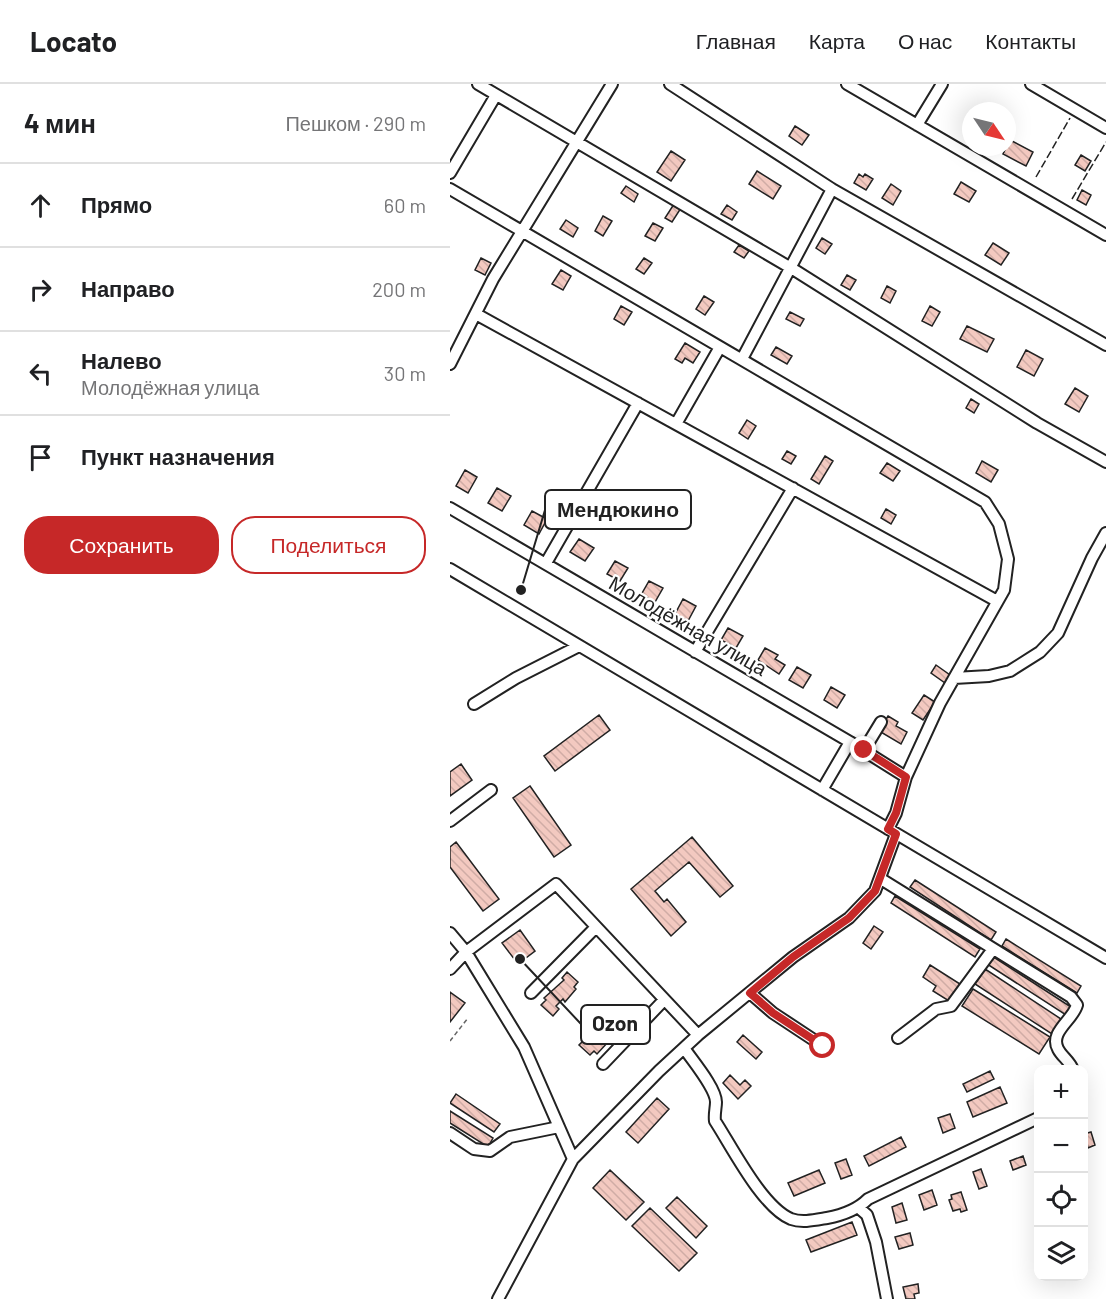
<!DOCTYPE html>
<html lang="ru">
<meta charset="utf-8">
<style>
body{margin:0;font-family:Barlow,sans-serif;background:#f2f2f2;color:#202124}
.controls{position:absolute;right:18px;bottom:18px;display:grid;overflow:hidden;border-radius:12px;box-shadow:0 6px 24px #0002}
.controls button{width:54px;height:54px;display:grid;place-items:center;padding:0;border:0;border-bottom:2px solid #e0e0e0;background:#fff;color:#202124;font:30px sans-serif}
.compass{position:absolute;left:512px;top:18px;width:54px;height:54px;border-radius:50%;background:#fff;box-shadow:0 6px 24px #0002;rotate:125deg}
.stop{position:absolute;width:18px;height:18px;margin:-14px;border:4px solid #c62828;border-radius:50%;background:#fff}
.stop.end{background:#c62828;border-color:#fff;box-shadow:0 2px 6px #0008}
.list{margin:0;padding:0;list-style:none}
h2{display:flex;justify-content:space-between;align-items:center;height:78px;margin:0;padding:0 24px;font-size:26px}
h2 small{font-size:20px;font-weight:400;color:#757577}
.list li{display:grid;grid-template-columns:39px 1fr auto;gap:18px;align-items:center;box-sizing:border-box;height:84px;padding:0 24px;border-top:2px solid #e0e0e0}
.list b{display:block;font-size:22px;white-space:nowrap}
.list p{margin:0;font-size:20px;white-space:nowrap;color:#757577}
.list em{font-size:20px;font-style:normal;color:#757577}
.actions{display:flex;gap:12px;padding:18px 24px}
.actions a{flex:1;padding:14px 0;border:2px solid #c62828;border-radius:24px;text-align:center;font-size:21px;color:#c62828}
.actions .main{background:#c62828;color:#fff}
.icon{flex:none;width:33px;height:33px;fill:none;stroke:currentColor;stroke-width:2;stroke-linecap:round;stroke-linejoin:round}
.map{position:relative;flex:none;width:656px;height:1215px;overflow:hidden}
header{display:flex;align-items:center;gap:36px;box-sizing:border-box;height:84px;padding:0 30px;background:#fff;border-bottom:2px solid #e0e0e0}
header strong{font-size:28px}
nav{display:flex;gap:33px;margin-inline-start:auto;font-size:21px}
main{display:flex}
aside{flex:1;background:#fff}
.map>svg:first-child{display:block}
.building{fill:url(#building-back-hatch);stroke:#222;stroke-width:1.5}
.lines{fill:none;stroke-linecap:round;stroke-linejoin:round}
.minor-casing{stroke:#222;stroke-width:14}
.path{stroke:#646464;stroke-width:1.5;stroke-dasharray:4.5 3;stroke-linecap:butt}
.minor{stroke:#fff;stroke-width:10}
.fence{stroke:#222;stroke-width:1.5;stroke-dasharray:8 3;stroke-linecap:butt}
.route{stroke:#c62828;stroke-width:8}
.labels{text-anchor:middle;stroke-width:4.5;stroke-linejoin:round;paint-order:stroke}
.street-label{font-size:20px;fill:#222;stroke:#fff}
.leader{fill:none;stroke:#222;stroke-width:2}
.callout-dot{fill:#222;stroke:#fff;stroke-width:2}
.callout{fill:#fff;stroke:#222;stroke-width:2}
.callout-label{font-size:21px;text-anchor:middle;font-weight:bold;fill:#222}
</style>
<header>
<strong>Locato</strong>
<nav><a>Главная</a><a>Карта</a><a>О нас</a><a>Контакты</a></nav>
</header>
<main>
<aside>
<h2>4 мин<small>Пешком · 290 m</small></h2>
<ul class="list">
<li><svg class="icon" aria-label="ahead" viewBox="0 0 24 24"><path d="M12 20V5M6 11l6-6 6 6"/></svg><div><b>Прямо</b></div><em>60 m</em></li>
<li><svg class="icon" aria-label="right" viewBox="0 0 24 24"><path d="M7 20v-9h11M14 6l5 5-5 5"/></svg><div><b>Направо</b></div><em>200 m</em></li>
<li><svg class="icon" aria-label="left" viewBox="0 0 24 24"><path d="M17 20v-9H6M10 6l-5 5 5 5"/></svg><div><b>Налево</b><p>Молодёжная улица</p></div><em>30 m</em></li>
<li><svg class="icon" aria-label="arrive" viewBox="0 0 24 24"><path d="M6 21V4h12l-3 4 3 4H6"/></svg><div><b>Пункт назначения</b></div></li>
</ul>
<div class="actions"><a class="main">Сохранить</a><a>Поделиться</a></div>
</aside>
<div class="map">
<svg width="656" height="1215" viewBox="0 0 656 1215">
<defs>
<pattern id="building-back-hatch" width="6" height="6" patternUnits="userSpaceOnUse" patternTransform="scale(1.5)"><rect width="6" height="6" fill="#f3c9c0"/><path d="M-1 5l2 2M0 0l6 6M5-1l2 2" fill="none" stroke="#d0aca5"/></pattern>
</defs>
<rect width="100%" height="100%" fill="#fff"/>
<path class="building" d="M345,42L359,51L352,61L339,52Z
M560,56L583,68L576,82L553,70Z
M221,67L235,76L221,97L207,88Z
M631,71L641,77L635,87L625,81Z
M307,87L331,102L323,115L299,100Z
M409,90L413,93L415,90L423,95L416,106L404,99Z
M511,98L526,107L519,118L504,110Z
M441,100L451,107L443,121L432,114Z
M176,102L188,110L184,118L171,109Z
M632,106L641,111L636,121L627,116Z
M224,120L231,124L222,138L215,134Z
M277,121L287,128L282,136L271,130Z
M153,132L162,137L153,152L145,147Z
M116,136L128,144L123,153L110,145Z
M203,139L213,144L205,157L195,152Z
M372,154L382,160L375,170L366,164Z
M543,159L559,169L551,181L535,171Z
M289,161L299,167L294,174L284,168Z
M31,174L41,179L35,191L25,186Z
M194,174L202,179L194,190L186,185Z
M111,186L121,192L113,206L102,200Z
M397,191L406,196L400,206L391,201Z
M437,202L446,207L440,219L431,214Z
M254,212L264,218L255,231L246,225Z
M171,222L182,228L174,241L164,235Z
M480,222L490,228L482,242L472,237Z
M340,228L354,235L350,242L336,235Z
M517,242L544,255L537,268L510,255Z
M235,259L250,268L243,279L235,274L232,279L225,275Z
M326,263L342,272L337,280L321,271Z
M576,266L593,275L584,292L567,283Z
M625,304L638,312L629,328L615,320Z
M521,315L529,320L524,329L516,324Z
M297,336L306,342L298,355L289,349Z
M337,367L346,372L341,380L332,375Z
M375,372L383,377L369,400L361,395Z
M532,377L548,386L541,398L526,389Z
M437,379L450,387L443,397L430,389Z
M15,386L27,393L18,409L6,402Z
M47,404L61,412L52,427L38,419Z
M436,425L446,431L441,440L431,434Z
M82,427L97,435L89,450L74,441Z
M129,455L144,464L135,477L120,468Z
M165,477L178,484L170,497L157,490Z
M199,497L213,504L205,518L191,511Z
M233,515L246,522L238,537L225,530Z
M278,544L293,552L286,564L271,556Z
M315,564L328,571L325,575L335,581L329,590L308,576Z
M486,581L500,591L495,599L481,589Z
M347,583L361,591L353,604L339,596Z
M381,603L395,611L387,624L374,616Z
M474,611L485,618L473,636L462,629Z
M149,631L160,646L105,687L94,672Z
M438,632L448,638L446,642L457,648L451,660L429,647Z
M11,680L22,696L0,712V688Z
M80,702L121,761L104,773L63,714Z
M242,753L283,802L270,813L239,778L205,807L214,818L217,815L236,838L221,852L181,805Z
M6,758L49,815L33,827L0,783V763Z
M465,796L546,848L541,856L460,803Z
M445,812L530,865L525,873L441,819Z
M424,842L433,848L421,865L413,859Z
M70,846L85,867L68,880L52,859Z
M556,855L631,902L627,909L552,862Z
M542,872L621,923L616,931L537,880Z
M480,881L510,900L499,917L483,907L486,902L473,893Z
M535,885L611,935L602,950L525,900Z
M117,888L128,898L124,903L126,905L115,918L113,915L106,922L109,925L103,932L91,921L96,916L94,914L114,896L112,894Z
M523,905L600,953L589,970L512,922Z
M0,908L15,919L0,938Z
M160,934L171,944L166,949L162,946L156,954L159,957L147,970L144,967L140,971L129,961L134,956L137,958L154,936L157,938Z
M293,951L312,968L306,975L287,958Z
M540,987L544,995L517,1008L513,1000Z
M280,991L290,1001L295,996L301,1002L288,1015L273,999Z
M550,1003L557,1019L523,1033L517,1018Z
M6,1010L50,1040L44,1048L0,1019Z
M207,1014L219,1025L188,1059L176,1048Z
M0,1027L43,1054L38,1063L0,1039Z
M500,1030L505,1044L493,1049L488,1034Z
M641,1048L645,1061L638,1064L634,1050Z
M451,1053L456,1063L419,1082L414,1072Z
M573,1072L576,1081L563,1086L560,1077Z
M396,1075L402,1091L391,1095L385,1079Z
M531,1085L537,1102L529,1105L523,1088Z
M160,1086L194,1118L176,1136L143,1104Z
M369,1086L375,1099L344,1112L338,1099Z
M482,1106L487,1121L474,1126L469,1111Z
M511,1108L517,1126L511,1128L510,1125L503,1127L499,1116L502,1115L501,1111Z
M227,1113L257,1142L246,1154L216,1124Z
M452,1119L457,1136L446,1139L442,1123Z
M200,1124L247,1169L229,1187L182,1142Z
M402,1138L407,1151L361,1168L356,1156Z
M460,1149L463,1161L449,1165L445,1153Z
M468,1200L469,1209L464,1210L465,1215H456L453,1203Z"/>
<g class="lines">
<defs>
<path id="minor" d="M28,0L346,187L587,339L656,378
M220,0L382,105L656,261
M397,0L656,151
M581,0L656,44
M467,41L492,0
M0,89L46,11
M0,105L535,418L549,440L558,475L554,506L490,619L456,693L446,729L438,745
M26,230L547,517
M292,275L382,105
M0,280L43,195L162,0
M226,340L270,263
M0,424L400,658L456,693
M96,479L188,319
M0,485L656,874
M245,568L343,404
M504,594L539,592L560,587L590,568L608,549L642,474L656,449
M24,620L66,594L129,562
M414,666L431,638
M372,706L400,658
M0,737L41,706
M431,795L621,913L627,921C623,936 599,948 608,965C612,973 620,977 623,986
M0,849L16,868L74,963L123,1075
M0,885L16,868L106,800L248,951
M81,909L146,843
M300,909L323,929L373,962
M448,954L486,925L501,922L543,865
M234,964C242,976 266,1004 266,1018C266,1024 264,1030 265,1037C282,1063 312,1123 341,1135C352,1139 365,1136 377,1134C393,1131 407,1126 418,1115L588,1034
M153,980L214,916
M0,1049L24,1065L40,1067L60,1053L109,1043
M409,1124L417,1131L426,1158L437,1215
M48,1215L123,1075L209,987L248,951L343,873L399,834L425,807L446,750"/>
</defs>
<use href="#minor" class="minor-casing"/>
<path class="path" d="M0,957L18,934"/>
<use href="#minor" class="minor"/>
<path class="fence" d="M586,93L620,34
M622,115L656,58"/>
</g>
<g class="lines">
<path class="route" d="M373,962L323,929L300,909L343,873L399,834L425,807L446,750L438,745L446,729L456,693L414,666"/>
</g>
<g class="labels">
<g class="street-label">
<text transform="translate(238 542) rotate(30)" y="7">Молодёжная улица</text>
</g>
</g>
<path class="leader" d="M71 506L95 426M70 875L131 940"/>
<g class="callout-dot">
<circle cx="71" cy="506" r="6"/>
<circle cx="70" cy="875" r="6"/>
</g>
<g class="callout">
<rect x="95" y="406" width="146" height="39" rx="6"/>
<rect x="131" y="921" width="69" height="39" rx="6"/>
</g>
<g class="callout-label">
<text x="168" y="433">Мендюкино</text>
<text x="165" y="947">Ozon</text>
</g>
</svg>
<div class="controls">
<button>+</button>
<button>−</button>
<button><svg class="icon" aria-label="locate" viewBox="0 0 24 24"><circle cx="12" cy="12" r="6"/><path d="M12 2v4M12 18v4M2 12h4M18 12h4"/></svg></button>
<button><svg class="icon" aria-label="layers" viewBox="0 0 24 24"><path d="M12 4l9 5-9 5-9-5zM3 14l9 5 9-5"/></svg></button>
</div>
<svg class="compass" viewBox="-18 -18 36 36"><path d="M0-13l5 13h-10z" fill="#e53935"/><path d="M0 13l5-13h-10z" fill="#757577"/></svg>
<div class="stop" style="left:373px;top:962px"></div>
<div class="stop end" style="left:414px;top:666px"></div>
</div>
</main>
